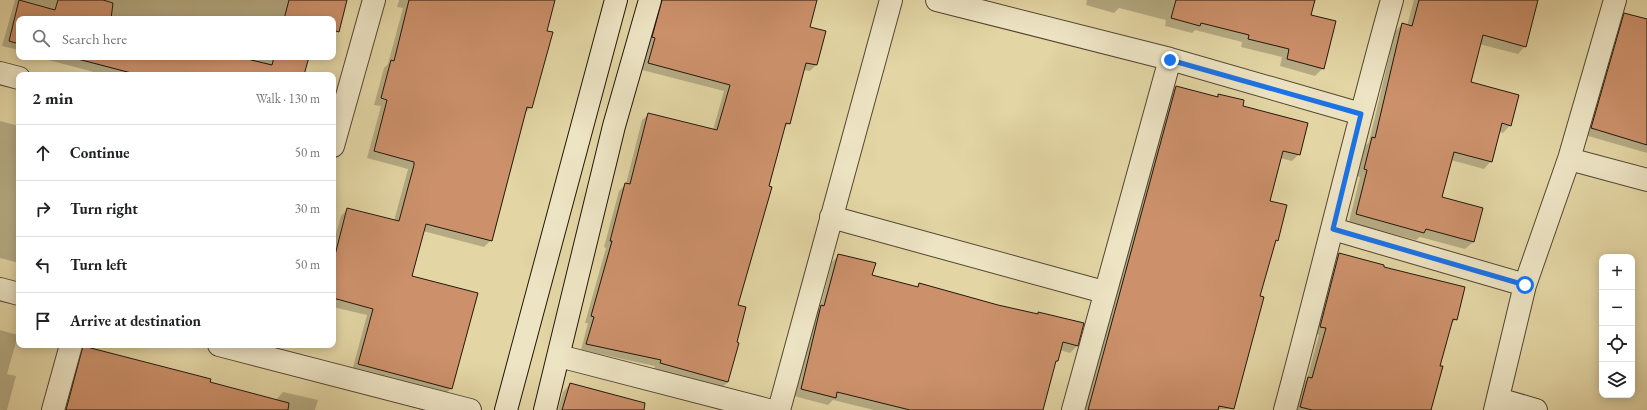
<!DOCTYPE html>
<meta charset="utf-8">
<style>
body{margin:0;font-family:"EB Garamond",serif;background:#f6f6f6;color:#202124}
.controls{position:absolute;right:12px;bottom:12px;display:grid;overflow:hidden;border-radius:8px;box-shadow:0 2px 10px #0003}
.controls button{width:36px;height:36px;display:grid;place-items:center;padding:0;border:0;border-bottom:1px solid #e0e0e0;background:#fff;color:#202124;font:20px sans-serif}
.stop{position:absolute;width:12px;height:12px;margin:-9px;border:3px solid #1a73e8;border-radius:50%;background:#fff}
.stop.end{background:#1a73e8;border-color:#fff;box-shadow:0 1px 4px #0008}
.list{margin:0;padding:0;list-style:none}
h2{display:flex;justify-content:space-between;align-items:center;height:52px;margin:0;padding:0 16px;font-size:17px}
h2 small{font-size:13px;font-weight:400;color:#757577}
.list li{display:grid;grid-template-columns:26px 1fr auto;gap:12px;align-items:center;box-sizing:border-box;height:56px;padding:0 16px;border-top:1px solid #e0e0e0}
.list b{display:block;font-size:15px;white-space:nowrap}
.list em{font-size:13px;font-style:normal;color:#757577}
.icon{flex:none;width:22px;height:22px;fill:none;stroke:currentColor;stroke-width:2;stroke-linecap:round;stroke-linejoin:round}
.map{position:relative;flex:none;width:1647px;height:410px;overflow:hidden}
.search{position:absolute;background:#fff;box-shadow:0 2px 10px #0003;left:16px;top:16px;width:320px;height:44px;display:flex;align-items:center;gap:10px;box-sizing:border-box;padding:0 14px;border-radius:8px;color:#757577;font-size:15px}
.panel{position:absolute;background:#fff;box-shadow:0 2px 10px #0003;left:16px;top:72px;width:320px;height:276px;border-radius:8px}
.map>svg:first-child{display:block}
.shadow{fill:#0003}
.building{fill:#cc916b;stroke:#22170c}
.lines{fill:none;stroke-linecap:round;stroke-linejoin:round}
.street-casing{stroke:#524632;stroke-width:24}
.secondary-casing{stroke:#22170c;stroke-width:24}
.street{stroke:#ede4c4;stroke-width:22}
.secondary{stroke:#ede4c4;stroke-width:22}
.route{stroke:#1a73e8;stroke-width:5}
</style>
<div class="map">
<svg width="1647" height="410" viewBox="0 0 1647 410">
<rect width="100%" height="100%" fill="#e3d5a4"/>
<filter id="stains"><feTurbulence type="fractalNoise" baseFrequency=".005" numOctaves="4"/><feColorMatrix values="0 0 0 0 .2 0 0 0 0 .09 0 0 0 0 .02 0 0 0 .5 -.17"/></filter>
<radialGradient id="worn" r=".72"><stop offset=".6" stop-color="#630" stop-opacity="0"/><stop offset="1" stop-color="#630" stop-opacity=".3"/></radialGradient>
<path class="shadow" d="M15,0H346L338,31L333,36V19H19V50L2,46Z
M399,0H554L546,32L531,107L524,114L491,240L484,247L423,231L411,277L451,388L445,395L352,371L367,315L333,307V244L341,216L348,209L394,221L408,169L367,158L381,106L374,105L384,68L388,64L403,8L397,7Z
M654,0H816L809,27L825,32L816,65L810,71L803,70L789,123L783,129L737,305L728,382L721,388L654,370L655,366L581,350L588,323H585L606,248L604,247L619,191L626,184L642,120L649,114L713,130L724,91L642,70L649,44L647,43Z
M1087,0H1314L1310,15L1323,68L1315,76L1280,66L1282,57L1241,47L1242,42L1195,30L1192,33L1165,26L1166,20L1119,8L1114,13L1086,5Z
M1414,0H1538L1525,46L1518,54L1479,44L1470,83L1510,125L1503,133L1499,132L1491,161L1484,169L1451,160L1441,198L1473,242L1465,249L1420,237L1416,240L1349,222L1360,177L1357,176L1365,146L1369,142L1395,32L1402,24L1407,26Z
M1625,14L1647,19V153L1585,135L1618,21Z
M37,57H308L303,75H105Z
M1176,87L1216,97L1219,95L1241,106L1299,154L1292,161L1280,158L1269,202L1286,206L1258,297L1233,409L1081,410L1169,94Z
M0,121L19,126V263L0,258Z
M1339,254L1382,268L1456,319L1450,325L1438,366L1430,410H1295L1301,385L1307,379L1319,335L1313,334L1332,261Z
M839,255L871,276L916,288L919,285L1036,315L1039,313L1083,324L1077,346L1070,353L1060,350L1057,361L1054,364L1042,410H874L833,400L828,405L794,396L814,314L820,308L832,262Z
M0,330L18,335L7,374L16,376L7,410H0Z
M83,347L276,400L283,392L318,400L315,410H61L76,354Z
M570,384L643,410H558L563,392Z"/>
<path class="building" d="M19,0L55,10L58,0H103L113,3L111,19H19V44L9,41Z
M289,0H347L339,32L333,30V19H284Z
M409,0H555L547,31L553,32L532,108L527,107L492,241L426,224L412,276L478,293L452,389L358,364L373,309L333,298V263L347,208L399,221L414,165V162L374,151L387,100L381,98L391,60L394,61Z
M662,0H817L810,27L826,31L817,65L806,63L790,124L786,123L769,186L772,187L738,305L746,307L737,342L739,343L728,382L660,363L661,360L586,344L594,317L591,316L612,241H610L625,183L630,184L648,113L717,130L730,85L648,63L655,38L652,37Z
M1176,0H1315L1311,15L1336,21L1324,69L1287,59L1289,49L1248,39L1249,35L1201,23L1200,26L1171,18Z
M1419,0H1538L1526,47L1483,35L1471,82L1519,95L1511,126L1502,123L1492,162L1454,152L1442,197L1483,208L1474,242L1426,229L1424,233L1356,214L1367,170L1364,169L1372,137L1375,138L1402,23L1412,26Z
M1624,13L1647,19V145L1591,128Z
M70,57H239L272,65L274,57H309L304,75H139Z
M1176,86L1218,97V94L1244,100L1243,106L1308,123L1300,155L1283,151L1270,201L1287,205L1278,241L1276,240L1260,296L1264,297L1234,409L1219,406L1218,410H1088Z
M1339,253L1384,265V267L1465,287L1457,320L1453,319L1440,366H1443L1431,410H1312L1300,407L1308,377L1312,378L1326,328L1320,327Z
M838,254L876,263L872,275L918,287L919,283L998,305L1038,314V312L1084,323L1078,346L1063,342L1058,361H1056L1043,410H910L837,392L836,398L801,389L821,305L824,306Z
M83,346L211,379L210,382L289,403L288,410H66Z
M570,383L645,403L644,410H562Z"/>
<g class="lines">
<defs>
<path id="street" d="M937,0L1170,59L1361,114
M0,73L19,78
M333,146L374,0
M1569,159L1647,180
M831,217L1104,292
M1333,229L1525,285
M0,289L19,294
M219,345L470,410
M559,356L768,410
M1498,399L1536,410
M53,410L71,345
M779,410L891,0
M1073,410L1170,59
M1285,410C1322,273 1354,136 1392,0
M1495,410L1525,285L1569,159L1615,0"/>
<path id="secondary" d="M506,410L616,0
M545,410L614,126L650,0"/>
</defs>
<use href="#street" class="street-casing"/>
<use href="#secondary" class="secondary-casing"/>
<use href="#street" class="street"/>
<use href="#secondary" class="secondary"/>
</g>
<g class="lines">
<path class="route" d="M1170,60L1361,114L1333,229L1525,285"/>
</g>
<rect width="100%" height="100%" filter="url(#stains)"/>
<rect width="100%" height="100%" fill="url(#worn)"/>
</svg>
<div class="controls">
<button>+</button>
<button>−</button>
<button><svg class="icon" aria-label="locate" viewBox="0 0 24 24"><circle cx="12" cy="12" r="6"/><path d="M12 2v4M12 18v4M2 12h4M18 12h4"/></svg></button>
<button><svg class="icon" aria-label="layers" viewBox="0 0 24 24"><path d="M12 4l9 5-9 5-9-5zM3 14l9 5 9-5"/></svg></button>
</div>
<div class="stop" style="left:1525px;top:285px"></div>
<div class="stop end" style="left:1170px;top:60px"></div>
<div class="search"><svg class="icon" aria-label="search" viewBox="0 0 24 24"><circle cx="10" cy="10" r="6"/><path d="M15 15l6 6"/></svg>Search here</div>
<section class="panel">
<h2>2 min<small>Walk · 130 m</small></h2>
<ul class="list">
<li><svg class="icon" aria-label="ahead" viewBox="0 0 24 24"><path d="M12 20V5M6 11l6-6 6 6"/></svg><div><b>Continue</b></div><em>50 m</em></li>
<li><svg class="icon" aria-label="right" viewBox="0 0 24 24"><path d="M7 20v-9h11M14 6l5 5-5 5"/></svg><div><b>Turn right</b></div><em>30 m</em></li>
<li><svg class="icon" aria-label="left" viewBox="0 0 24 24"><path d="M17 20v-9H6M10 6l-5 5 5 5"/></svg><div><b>Turn left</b></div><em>50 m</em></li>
<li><svg class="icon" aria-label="arrive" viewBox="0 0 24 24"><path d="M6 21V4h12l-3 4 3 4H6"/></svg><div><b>Arrive at destination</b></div></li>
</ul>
</section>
</div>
